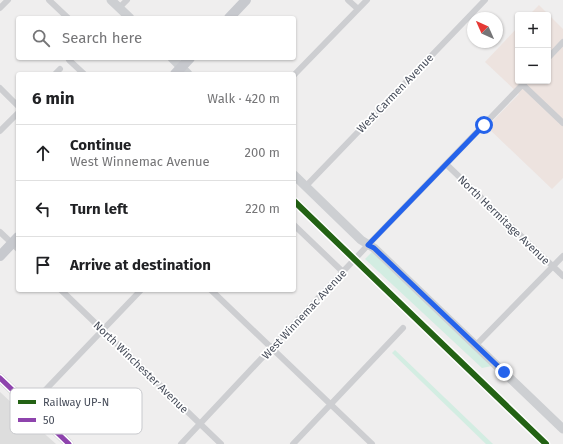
<!DOCTYPE html>
<meta charset="utf-8">
<style>
body{margin:0;font-family:"Fira Sans",sans-serif;background:#f6f6f6;color:#202124}
.controls{position:absolute;right:12px;top:12px;display:grid;overflow:hidden;border-radius:4px;box-shadow:0 1px 3px #0004}
.controls button{width:36px;height:36px;display:grid;place-items:center;padding:0;border:0;border-bottom:1px solid #e0e0e0;background:#fff;color:#202124;font:20px sans-serif}
.compass{position:absolute;left:467px;top:12px;width:36px;height:36px;border-radius:50%;background:#fff;box-shadow:0 1px 3px #0004;rotate:315deg}
.stop{position:absolute;width:12px;height:12px;margin:-9px;border:3px solid #2563eb;border-radius:50%;background:#fff}
.stop.end{background:#2563eb;border-color:#fff;box-shadow:0 1px 4px #0008}
.list{margin:0;padding:0;list-style:none}
h2{display:flex;justify-content:space-between;align-items:center;height:52px;margin:0;padding:0 16px;font-size:17px}
h2 small{font-size:13px;font-weight:400;color:#757577}
.list li{display:grid;grid-template-columns:26px 1fr auto;gap:12px;align-items:center;box-sizing:border-box;height:56px;padding:0 16px;border-top:1px solid #e0e0e0}
.list b{display:block;font-size:15px;white-space:nowrap}
.list p{margin:0;font-size:13px;white-space:nowrap;color:#757577}
.list em{font-size:13px;font-style:normal;color:#757577}
.icon{flex:none;width:22px;height:22px;fill:none;stroke:currentColor;stroke-width:2;stroke-linecap:round;stroke-linejoin:round}
.map{position:relative;flex:none;width:563px;height:444px;overflow:hidden}
.search{position:absolute;background:#fff;box-shadow:0 1px 3px #0004;left:16px;top:16px;width:280px;height:44px;display:flex;align-items:center;gap:10px;box-sizing:border-box;padding:0 14px;border-radius:4px;color:#757577;font-size:15px}
.panel{position:absolute;background:#fff;box-shadow:0 1px 3px #0004;left:16px;top:72px;width:280px;height:220px;border-radius:4px}
.map>svg:first-child{display:block}
.education{fill:#ddd}
.medical{fill:#ede3df}
.green{fill:#d3ede2}
.lines{fill:none;stroke-linecap:round;stroke-linejoin:round}
.street{stroke:#cdced1;stroke-width:6}
.secondary{stroke:#cdcfd2;stroke-width:9}
.primary{stroke:#c7c9ce;stroke-width:10}
.bus-1-casing{stroke:#fff;stroke-width:8}
.bus-1{stroke:#8e44ad;stroke-width:5}
.rail-1-casing{stroke:#fff;stroke-width:9}
.rail-1{stroke:#236214;stroke-width:6}
.route{stroke:#2563eb;stroke-width:5}
.labels{text-anchor:middle;stroke-width:3.5;stroke-linejoin:round;paint-order:stroke}
.street-label{font-size:11px;fill:#464c59;stroke:#fff}
.key{fill:#fff;stroke:#c8c9cd;stroke-width:1}
.key-label{font-size:11px;fill:#464c59}
</style>
<div class="map">
<svg width="563" height="444" viewBox="0 0 563 444">
<rect width="100%" height="100%" fill="#efeeee"/>
<path class="education" d="M0,392L47,436L56,444H0Z"/>
<path class="medical" d="M539,5L563,29V178L552,189L487,127L519,94L485,62L518,27V81H548V15H529Z"/>
<path class="green" d="M372,252L492,366L482,368L365,259Z
M395,350L493,444H486L392,353Z"/>
<g class="lines">
<path class="street" d="M49,0L68,18
M348,0L358,9
M0,8L8,0
M119,8L127,0
M71,58L69,60L84,74
M548,58L563,42
M55,74L60,69
M294,75L367,0
M522,84L563,123
M0,88L18,106
M0,131L18,113
M446,164L563,276
M306,186L485,0
M294,225L343,272
M0,232L18,249
M61,290L221,444
M211,290L372,444
M476,345L563,256
M30,406L141,290
M181,444L368,245L526,81
M293,444L403,328"/>
<path class="secondary" d="M111,0L130,18
M172,58L188,74
M294,175L361,240L374,248L563,429
M0,378L69,444"/>
<path class="primary" d="M229,18L246,0
M175,74L190,58
M0,256L18,237"/>
<defs>
<path id="bus-1" d="M0,378L69,444"/>
</defs>
<use href="#bus-1" class="bus-1-casing"/>
<use href="#bus-1" class="bus-1"/>
<defs>
<path id="rail-1" d="M294,201L546,444"/>
</defs>
<use href="#rail-1" class="rail-1-casing"/>
<use href="#rail-1" class="rail-1"/>
</g>
<g class="lines">
<path class="route" d="M484,125L368,245L374,248L504,372"/>
</g>
<g class="labels">
<g class="street-label">
<text transform="translate(395 93) rotate(-46)" y="4">West Carmen Avenue</text>
<text transform="translate(504 220) rotate(44)" y="4">North Hermitage Avenue</text>
<text transform="translate(304 314) rotate(-47)" y="4">West Winnemac Avenue</text>
<text transform="translate(141 367) rotate(44)" y="4">North Winchester Avenue</text>
</g>
</g>
<rect x="10" y="388" width="132" height="46" rx="6" class="key"/>
<rect x="18" y="400" width="18" height="4" fill="#236214"/>
<rect x="18" y="418" width="18" height="4" fill="#8e44ad"/>
<g class="key-label">
<text x="43" y="406">Railway UP-N</text>
<text x="43" y="424">50</text>
</g>
</svg>
<div class="controls">
<button>+</button>
<button>−</button>
</div>
<svg class="compass" viewBox="-18 -18 36 36"><path d="M0-13l5 13h-10z" fill="#e53935"/><path d="M0 13l5-13h-10z" fill="#757577"/></svg>
<div class="stop" style="left:484px;top:125px"></div>
<div class="stop end" style="left:504px;top:372px"></div>
<div class="search"><svg class="icon" aria-label="search" viewBox="0 0 24 24"><circle cx="10" cy="10" r="6"/><path d="M15 15l6 6"/></svg>Search here</div>
<section class="panel">
<h2>6 min<small>Walk · 420 m</small></h2>
<ul class="list">
<li><svg class="icon" aria-label="ahead" viewBox="0 0 24 24"><path d="M12 20V5M6 11l6-6 6 6"/></svg><div><b>Continue</b><p>West Winnemac Avenue</p></div><em>200 m</em></li>
<li><svg class="icon" aria-label="left" viewBox="0 0 24 24"><path d="M17 20v-9H6M10 6l-5 5 5 5"/></svg><div><b>Turn left</b></div><em>220 m</em></li>
<li><svg class="icon" aria-label="arrive" viewBox="0 0 24 24"><path d="M6 21V4h12l-3 4 3 4H6"/></svg><div><b>Arrive at destination</b></div></li>
</ul>
</section>
</div>
